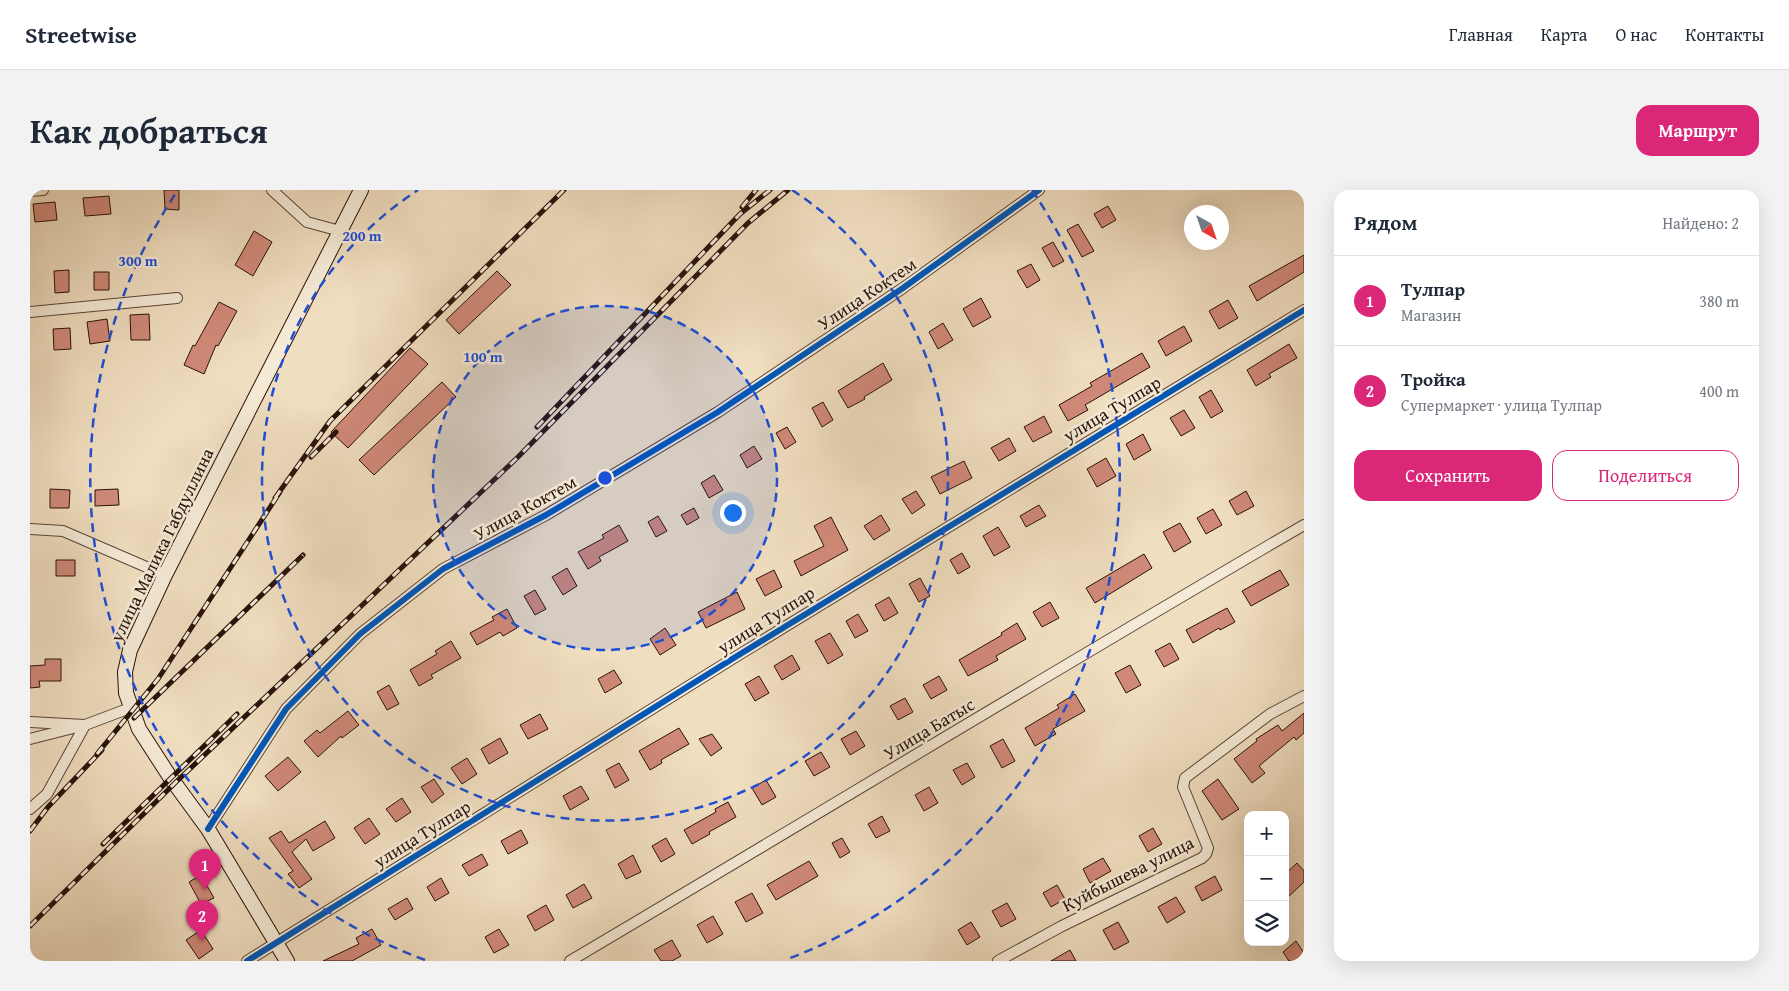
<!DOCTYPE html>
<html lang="ru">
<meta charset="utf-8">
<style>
body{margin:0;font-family:"Gentium Book Plus",serif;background:#f2f2f3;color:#1f2937}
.controls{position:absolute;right:15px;bottom:15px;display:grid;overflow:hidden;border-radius:10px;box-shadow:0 5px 20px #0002}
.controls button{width:45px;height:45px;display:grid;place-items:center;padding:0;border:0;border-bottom:1px solid #e0e1e3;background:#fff;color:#1f2937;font:25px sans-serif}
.compass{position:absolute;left:1154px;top:15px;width:45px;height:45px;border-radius:50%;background:#fff;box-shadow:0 5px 20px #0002;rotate:140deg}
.you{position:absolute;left:702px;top:322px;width:18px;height:18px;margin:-12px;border:4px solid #fff;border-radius:50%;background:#1a73e8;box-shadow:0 0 0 8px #1a73e833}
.badge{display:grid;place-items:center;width:32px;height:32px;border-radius:50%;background:#db2777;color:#fff;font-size:16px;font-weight:700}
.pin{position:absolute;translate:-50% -41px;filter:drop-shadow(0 1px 2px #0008)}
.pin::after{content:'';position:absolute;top:26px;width:18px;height:15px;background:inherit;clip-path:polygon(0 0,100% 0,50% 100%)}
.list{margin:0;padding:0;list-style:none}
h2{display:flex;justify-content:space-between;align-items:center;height:65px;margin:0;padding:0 20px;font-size:21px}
h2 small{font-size:16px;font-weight:400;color:#747a83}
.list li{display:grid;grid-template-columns:32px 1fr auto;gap:15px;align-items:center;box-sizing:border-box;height:90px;padding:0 20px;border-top:1px solid #e0e1e3}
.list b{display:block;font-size:19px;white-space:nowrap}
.list p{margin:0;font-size:16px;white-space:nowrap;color:#747a83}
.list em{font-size:16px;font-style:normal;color:#747a83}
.actions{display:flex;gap:10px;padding:15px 20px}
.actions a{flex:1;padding:11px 0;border:1px solid #db2777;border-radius:15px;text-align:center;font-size:18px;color:#db2777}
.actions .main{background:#db2777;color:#fff}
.icon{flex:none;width:28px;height:28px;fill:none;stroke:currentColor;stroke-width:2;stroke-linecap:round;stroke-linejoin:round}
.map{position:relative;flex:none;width:1274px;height:771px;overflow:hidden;border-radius:15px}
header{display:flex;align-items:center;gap:30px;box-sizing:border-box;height:70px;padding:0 25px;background:#fff;border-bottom:1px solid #e0e1e3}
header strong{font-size:24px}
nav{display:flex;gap:28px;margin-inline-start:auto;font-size:18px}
.intro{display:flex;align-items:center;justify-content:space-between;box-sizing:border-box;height:120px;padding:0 30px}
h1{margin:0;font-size:35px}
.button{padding:12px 22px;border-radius:15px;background:#db2777;color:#fff;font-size:18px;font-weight:700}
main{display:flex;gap:30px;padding:0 30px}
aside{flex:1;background:#fff;border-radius:15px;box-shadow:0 5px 20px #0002}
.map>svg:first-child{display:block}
.building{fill:#d08978;stroke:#28120a}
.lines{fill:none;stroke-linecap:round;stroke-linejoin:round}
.street-casing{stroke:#5a4538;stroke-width:12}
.secondary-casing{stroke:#28120a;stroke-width:16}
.street{stroke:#f5ead6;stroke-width:10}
.secondary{stroke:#f5ead6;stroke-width:14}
.rail-casing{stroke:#28120a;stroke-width:5}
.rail{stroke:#f5ead6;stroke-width:3;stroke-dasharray:9;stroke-linecap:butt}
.cycleway-casing{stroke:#f5ead6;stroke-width:9}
.cycleway{stroke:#0057b8;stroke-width:6}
.ring{fill:none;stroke:#1d4ed8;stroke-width:2.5;stroke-dasharray:9 6}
.labels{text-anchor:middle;stroke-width:5;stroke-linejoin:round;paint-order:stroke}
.street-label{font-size:18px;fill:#28120a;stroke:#f5ead6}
.centre{fill:#1d4ed8;stroke:#f5ead6;stroke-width:2.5}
.ring-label{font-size:15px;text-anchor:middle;font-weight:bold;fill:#1d4ed8;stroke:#f5ead6;stroke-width:5;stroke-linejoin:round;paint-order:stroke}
</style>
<header>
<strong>Streetwise</strong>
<nav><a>Главная</a><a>Карта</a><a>О нас</a><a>Контакты</a></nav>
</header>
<div class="intro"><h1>Как добраться</h1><a class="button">Маршрут</a></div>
<main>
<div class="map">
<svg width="1274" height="771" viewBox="0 0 1274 771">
<rect width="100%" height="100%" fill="#f0dec0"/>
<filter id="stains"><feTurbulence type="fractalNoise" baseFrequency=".004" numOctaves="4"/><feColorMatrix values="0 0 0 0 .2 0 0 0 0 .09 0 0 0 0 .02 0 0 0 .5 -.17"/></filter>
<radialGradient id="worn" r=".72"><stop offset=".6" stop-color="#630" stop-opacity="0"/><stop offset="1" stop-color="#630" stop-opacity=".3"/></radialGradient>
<path class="building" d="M134,0H149V20L135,19Z
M79,6L81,24L55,26L53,8Z
M25,12L27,30L5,32L3,14Z
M1078,16L1086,30L1072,38L1064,24Z
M1048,34L1064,61L1052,67L1037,40Z
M224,41L242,52L223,86L205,75Z
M1023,52L1034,71L1023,77L1012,58Z
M1274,65V82L1227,111L1219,96Z
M1001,74L1010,90L997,98L987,81Z
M39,80V102L25,103L24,81Z
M467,81L481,95L429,144L416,130Z
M64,82H79V100H64Z
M951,108L961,127L943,137L933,119Z
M1198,110L1208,128L1189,139L1179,121Z
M189,112L207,121L188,156L186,155L174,184L154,175L163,155L165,156Z
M119,124L120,150H101L100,125Z
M77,129L80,151L60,154L57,132Z
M913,133L923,150L908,159L899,142Z
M1154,136L1162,151L1136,166L1128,151Z
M40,138L41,159L24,160L23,139Z
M1259,154L1267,168L1239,184L1241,187L1226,196L1217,180Z
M380,158L398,174L318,258L301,242Z
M1112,163L1120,177L1055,215L1058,220L1038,231L1029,215L1062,196L1060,193Z
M853,173L862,190L834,207L835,209L818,218L808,201Z
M412,192L426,207L344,285L329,270Z
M1181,200L1193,221L1181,228L1169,207Z
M793,212L803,230L792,237L782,218Z
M1154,220L1165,238L1151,246L1140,228Z
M1014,226L1022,242L1003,252L994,237Z
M757,237L766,252L755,259L746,243Z
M1113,244L1121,260L1104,270L1096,254Z
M979,248L986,261L969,271L961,258Z
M724,256L732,269L717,278L710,265Z
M1076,268L1086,286L1067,297L1057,279Z
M934,271L942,288L910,304L901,287Z
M684,285L693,300L679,308L671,293Z
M20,299L40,300L39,318H20Z
M88,299L89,315L65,316V300Z
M886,301L895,315L882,324L872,309Z
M1216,301L1224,316L1207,325L1199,311Z
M1009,315L1016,326L996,337L990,326Z
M664,318L669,328L657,335L651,325Z
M1183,319L1192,335L1176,344L1167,328Z
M851,325L860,340L844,350L834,336Z
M628,326L637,341L626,347L618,332Z
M801,327L818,360L771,386L764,371L794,356L784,336Z
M1150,333L1161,352L1144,362L1133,342Z
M589,335L598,351L569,367L571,371L558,379L548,362L574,348L572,345Z
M968,337L980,357L964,366L953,346Z
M932,363L940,377L928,384L920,370Z
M1114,364L1122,378L1065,413L1056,398Z
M26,370H45V386H26Z
M537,378L547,396L533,405L522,387Z
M744,380L752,397L735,406L726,389Z
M1250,380L1259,395L1221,416L1212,401Z
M890,388L900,406L889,412L879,394Z
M505,400L516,419L505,425L494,406Z
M707,402L715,419L676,438L668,422Z
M859,407L868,423L854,431L845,415Z
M1020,412L1029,428L1012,437L1003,422Z
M1197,418L1205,432L1190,440L1189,438L1163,453L1156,440Z
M477,419L487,438L473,446L470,442L447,455L440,443L464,430L462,427Z
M828,424L838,441L825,448L816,431Z
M987,433L996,449L966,466L968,470L938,486L929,470L972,445L971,443Z
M635,438L646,455L630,465L620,449Z
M800,443L813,465L798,474L785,451Z
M421,451L431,468L401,485L403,488L389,496L380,480L407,464L405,461Z
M1140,453L1149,469L1134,477L1125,461Z
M762,465L770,479L752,490L744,476Z
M15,469H31V491H9L10,497L0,498V476L15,475Z
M1100,475L1111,495L1096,503L1085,483Z
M584,480L592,493L575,503L568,489Z
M729,486L739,503L725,511L715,494Z
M909,486L917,500L901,509L893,495Z
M359,495L369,514L357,520L347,502Z
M1045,504L1055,521L1023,539L1026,544L1005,556L995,538L1029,518L1027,515Z
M875,508L883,522L868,530L860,516Z
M318,521L329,535L312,548L311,546L288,567L274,551L287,540L290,543Z
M1274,523V543L1266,550L1264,547L1229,576L1235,583L1222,593L1204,569L1227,551L1226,549L1248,535L1252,541Z
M510,524L518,539L498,549L490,535Z
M649,538L659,554L631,570L632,573L620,580L609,561Z
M826,541L835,556L820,565L811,549Z
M682,544L692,558L681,566L669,549Z
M470,548L478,563L459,574L451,559Z
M973,549L985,571L972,578L960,556Z
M791,562L800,577L784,586L775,571Z
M258,567L271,582L248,601L235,586Z
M437,568L447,584L432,594L421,578Z
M589,573L599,590L585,598L576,580Z
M937,573L945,587L932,595L923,580Z
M404,589L414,604L402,613L391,597Z
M1188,589L1209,619L1192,630L1172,601Z
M736,590L746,607L732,615L722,598Z
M551,596L559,609L540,620L533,606Z
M899,597L908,613L894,621L885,605Z
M372,608L381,622L366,632L356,619Z
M698,612L706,627L679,642L680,644L662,654L654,640L686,622L685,619Z
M852,626L860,641L846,648L838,634Z
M339,628L350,644L335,654L324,638Z
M295,631L305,648L283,661L276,649L262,662L282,689L269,698L258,684L263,681L239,648L251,641L259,653Z
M1123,638L1132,654L1118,662L1109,646Z
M491,640L498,653L478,664L471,651Z
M636,648L645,664L631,672L622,656Z
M812,648L820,662L810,668L802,653Z
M452,664L458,675L439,686L432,675Z
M603,665L611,682L596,689L588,674Z
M1073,668L1081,681L1060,693L1053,679Z
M779,671L788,686L746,710L737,695Z
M1267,673L1274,681V692L1255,710V684Z
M171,685L184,708L171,714L159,692Z
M1185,686L1192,700L1172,711L1165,697Z
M411,688L419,703L405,711L397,697Z
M554,694L562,708L543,718L536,705Z
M1027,695L1035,709L1021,717L1013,703Z
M722,703L733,723L716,732L705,712Z
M1146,707L1155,722L1137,733L1128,717Z
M377,708L383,719L365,730L358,719Z
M977,713L986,729L971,737L962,721Z
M516,715L524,730L505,741L497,726Z
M683,726L693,744L677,753L667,735Z
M941,732L950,747L937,755L928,740Z
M1088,732L1099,752L1084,760L1073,740Z
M342,739L351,755L322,771H293L329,754L326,748Z
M469,739L479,755L464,763L455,747Z
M171,740L183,759L169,769L156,750Z
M642,750L651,766L642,771H631L624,760Z
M1266,751L1274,763V771H1259L1253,762Z
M1040,760L1046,771H1021Z"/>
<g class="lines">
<defs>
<path id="street" d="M242,0L277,32L310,41
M0,1L13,0
M0,122L147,108
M0,339L33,341L135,385
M0,532L55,535L17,604L0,619
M0,549L55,535L100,518
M178,639L256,519L330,444L413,379L516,325L688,222L873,98L1009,0
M217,771L707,466L1274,120
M540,771C785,626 1028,478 1274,335
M968,771L1032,736L1172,668L1176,664L1178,658L1153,597L1155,588L1240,524L1274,506"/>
<path id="secondary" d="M257,771L178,639L140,587L109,539L96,503L95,482L100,460L135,385L331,0"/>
</defs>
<use href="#street" class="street-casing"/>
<use href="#secondary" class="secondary-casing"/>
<use href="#street" class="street"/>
<use href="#secondary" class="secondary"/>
<defs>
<path id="rail" d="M712,17L726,0
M507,237L710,24L740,0
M281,267L306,242
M245,308L300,231L534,0
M104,528L273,365
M67,564L128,489L250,302
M0,641L18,617L72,560
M73,654L207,524
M0,736L145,593L487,268L718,33L758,0"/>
</defs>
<use href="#rail" class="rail-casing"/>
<use href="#rail" class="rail"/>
<defs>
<path id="cycleway" d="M178,639L256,519L330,444L413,379L516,325L688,222L873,98L1009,0
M217,771L707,466L1274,120"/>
</defs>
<use href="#cycleway" class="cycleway-casing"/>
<use href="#cycleway" class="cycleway"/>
</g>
<circle cx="575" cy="288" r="172" fill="#1d4ed8" fill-opacity=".12"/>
<g class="ring">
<circle cx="575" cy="288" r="172"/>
<path d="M762 0A343 343 0 1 1 388 0"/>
<path d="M395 770A515 515 0 0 1 148 0M1002 0A515 515 0 0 1 755 770"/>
</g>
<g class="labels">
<g class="street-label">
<text transform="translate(837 104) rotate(-34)" y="6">Улица Коктем</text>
<text transform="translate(1082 219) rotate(-31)" y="6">улица Тулпар</text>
<text transform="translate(495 318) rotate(-29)" y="6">Улица Коктем</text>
<text transform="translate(132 355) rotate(-64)" y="6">улица Малика Габдуллина</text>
<text transform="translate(736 430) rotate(-32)" y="6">улица Тулпар</text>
<text transform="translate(899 539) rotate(-31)" y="6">Улица Батыс</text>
<text transform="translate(392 644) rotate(-32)" y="6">улица Тулпар</text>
<text transform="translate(1098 684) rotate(-27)" y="6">Куйбышева улица</text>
</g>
</g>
<circle cx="575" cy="288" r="8" class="centre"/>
<g class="ring-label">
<text x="332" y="51">200 m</text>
<text x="108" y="76">300 m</text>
<text x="453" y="172">100 m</text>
</g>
<rect width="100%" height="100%" filter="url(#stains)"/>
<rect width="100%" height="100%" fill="url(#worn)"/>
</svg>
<div class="controls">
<button>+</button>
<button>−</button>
<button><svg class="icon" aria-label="layers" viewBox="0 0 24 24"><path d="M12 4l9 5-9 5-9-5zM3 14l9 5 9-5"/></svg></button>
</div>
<svg class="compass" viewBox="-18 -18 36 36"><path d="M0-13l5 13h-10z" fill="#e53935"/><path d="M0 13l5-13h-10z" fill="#747a83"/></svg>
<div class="you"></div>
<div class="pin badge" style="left:175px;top:700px">1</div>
<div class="pin badge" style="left:172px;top:751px">2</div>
</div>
<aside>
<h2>Рядом<small>Найдено: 2</small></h2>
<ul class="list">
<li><span class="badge">1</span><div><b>Тулпар</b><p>Магазин</p></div><em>380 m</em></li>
<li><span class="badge">2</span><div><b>Тройка</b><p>Супермаркет · улица Тулпар</p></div><em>400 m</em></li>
</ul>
<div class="actions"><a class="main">Сохранить</a><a>Поделиться</a></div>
</aside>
</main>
